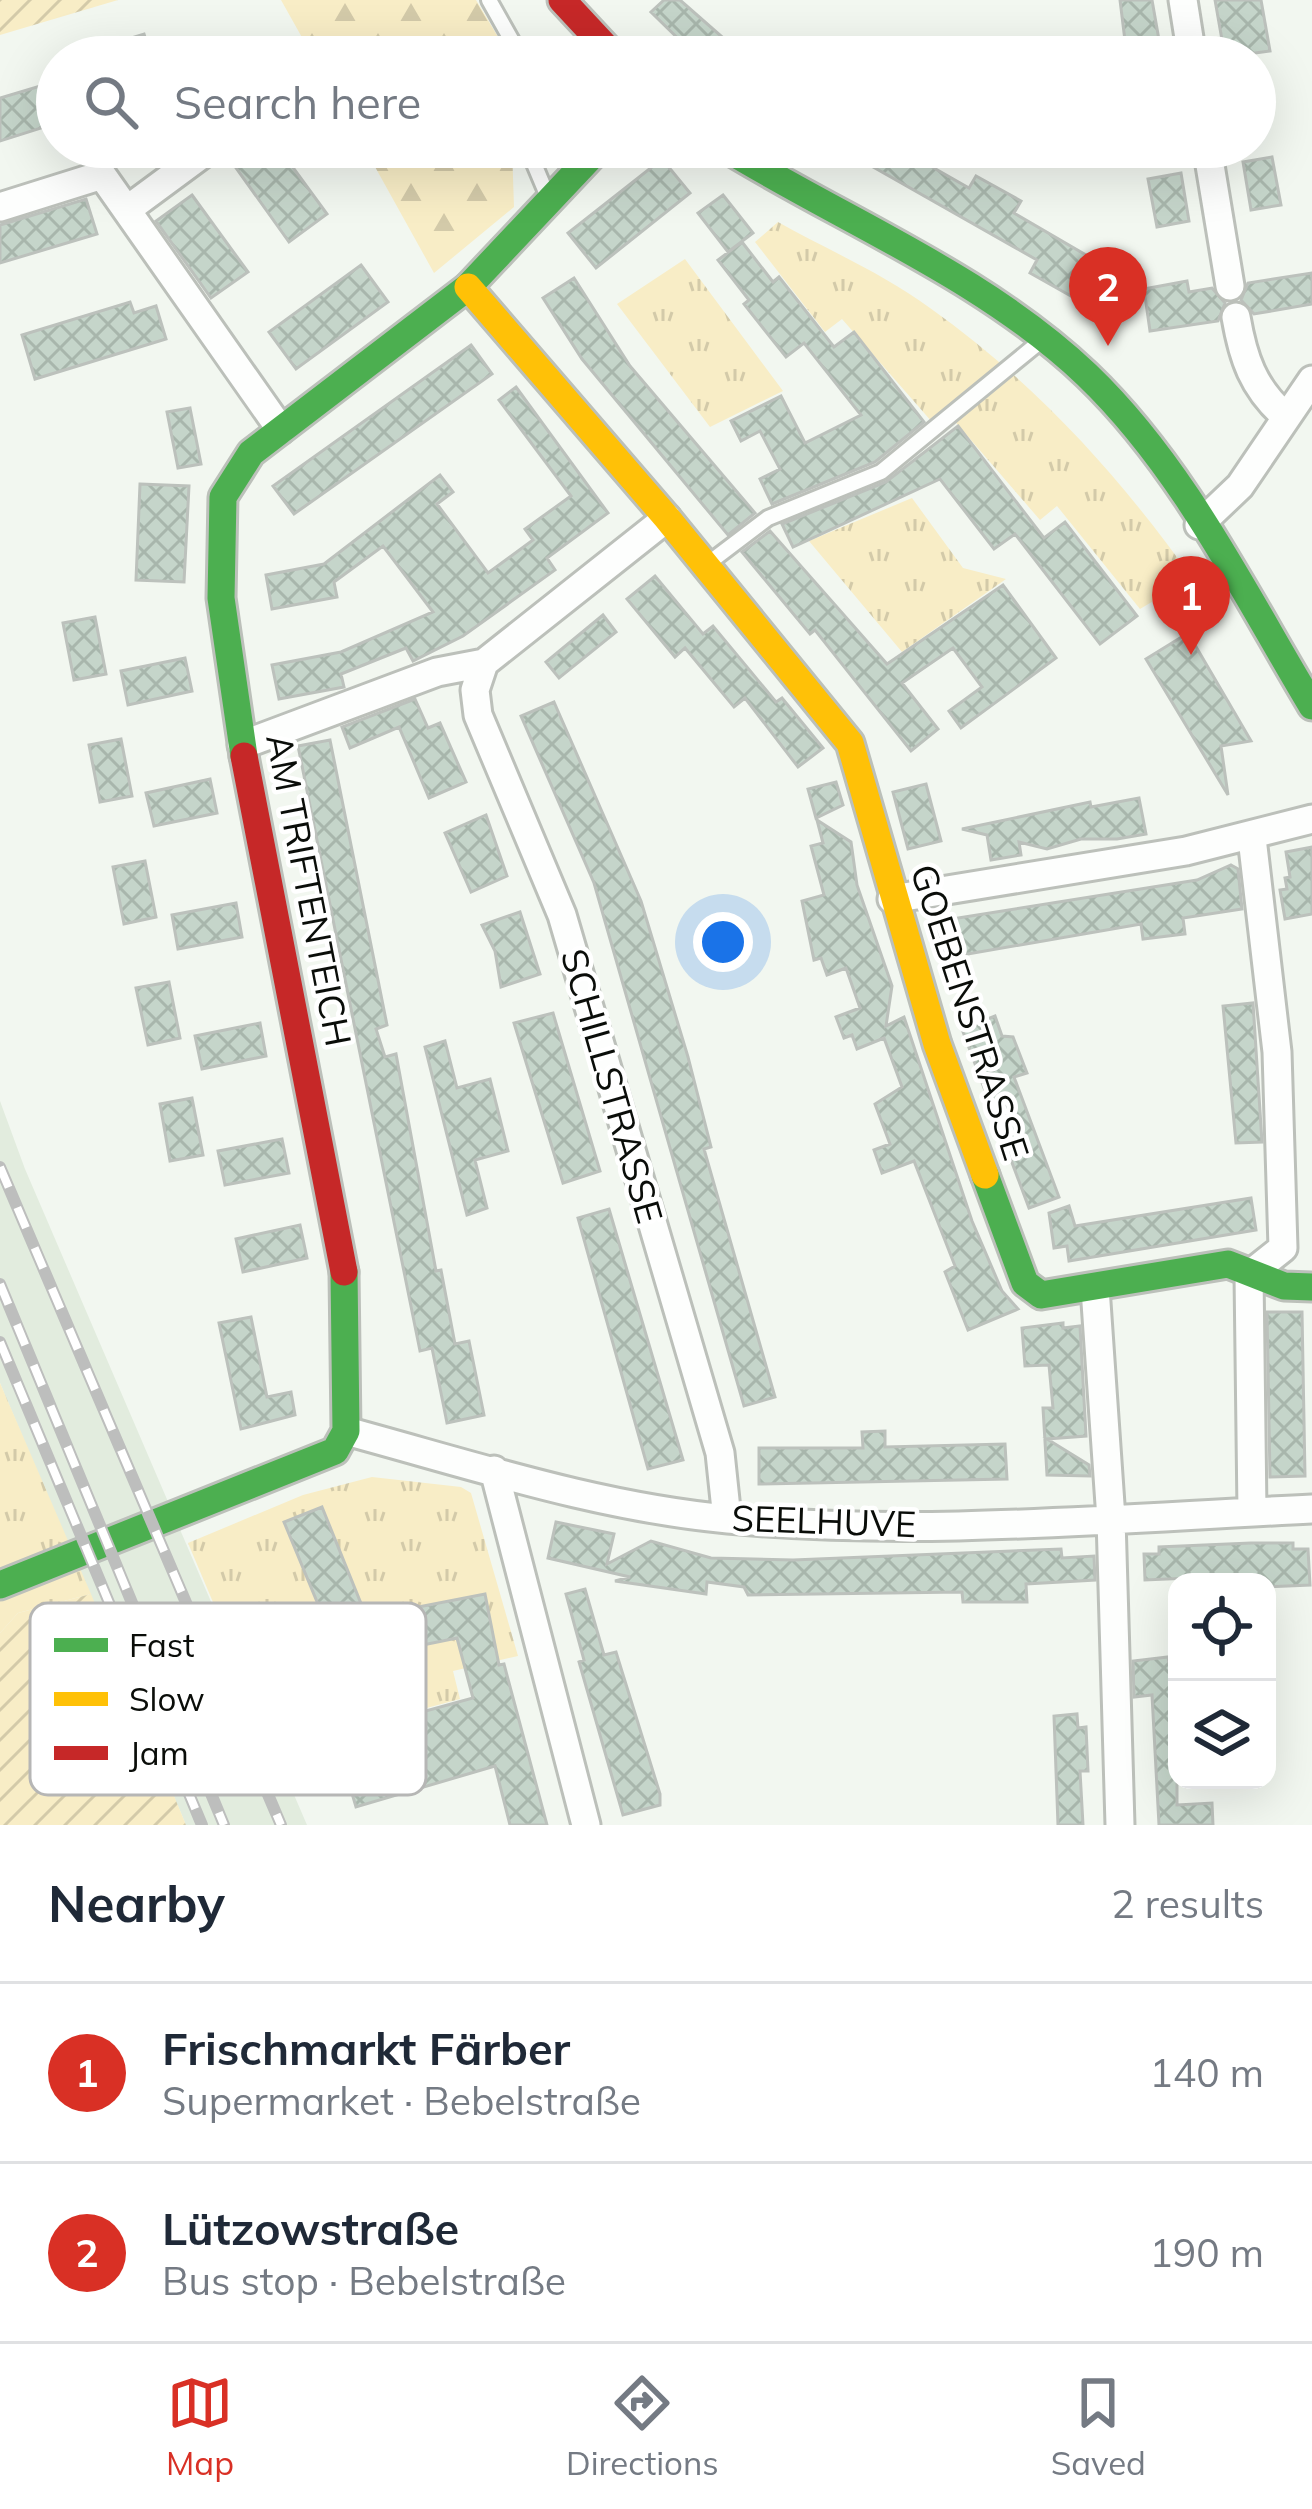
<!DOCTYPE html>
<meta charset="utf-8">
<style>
body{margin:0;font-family:Mulish,sans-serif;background:#f2f2f3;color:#1f2937}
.controls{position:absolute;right:36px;bottom:36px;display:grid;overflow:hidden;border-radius:24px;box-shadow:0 12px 48px #0002}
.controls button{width:108px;height:108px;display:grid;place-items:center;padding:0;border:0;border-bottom:3px solid #e0e1e3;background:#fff;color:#1f2937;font:60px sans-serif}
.you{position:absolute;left:723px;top:942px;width:42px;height:42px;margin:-30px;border:9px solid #fff;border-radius:50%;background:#1a73e8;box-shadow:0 0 0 18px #1a73e833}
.badge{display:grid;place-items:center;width:78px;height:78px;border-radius:50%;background:#d93025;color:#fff;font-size:39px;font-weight:700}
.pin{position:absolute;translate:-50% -99px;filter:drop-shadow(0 3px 6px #0008)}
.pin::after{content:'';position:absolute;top:63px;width:42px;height:36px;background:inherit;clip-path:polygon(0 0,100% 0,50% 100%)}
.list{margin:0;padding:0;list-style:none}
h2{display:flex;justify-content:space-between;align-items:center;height:156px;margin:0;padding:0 48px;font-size:51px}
h2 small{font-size:39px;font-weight:400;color:#747a83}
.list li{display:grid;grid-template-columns:78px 1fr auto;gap:36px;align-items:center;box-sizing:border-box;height:180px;padding:0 48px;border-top:3px solid #e0e1e3}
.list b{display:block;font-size:45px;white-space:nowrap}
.list p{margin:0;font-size:39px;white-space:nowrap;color:#747a83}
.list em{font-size:39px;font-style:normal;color:#747a83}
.icon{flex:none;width:66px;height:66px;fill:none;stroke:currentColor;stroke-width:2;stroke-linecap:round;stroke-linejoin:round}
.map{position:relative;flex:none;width:1312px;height:1825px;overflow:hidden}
.search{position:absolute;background:#fff;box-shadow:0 12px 48px #0002;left:36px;right:36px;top:36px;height:132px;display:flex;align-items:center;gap:30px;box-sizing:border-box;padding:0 42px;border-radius:66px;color:#747a83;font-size:45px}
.sheet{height:516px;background:#fff}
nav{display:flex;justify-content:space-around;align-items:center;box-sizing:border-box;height:168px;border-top:3px solid #e0e1e3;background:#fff;font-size:33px;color:#747a83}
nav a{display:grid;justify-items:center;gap:6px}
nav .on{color:#d93025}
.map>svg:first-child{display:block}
.built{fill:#e2ecde}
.grass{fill:url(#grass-tufts)}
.forest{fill:url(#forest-firs)}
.garden{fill:url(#garden-furrows)}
.building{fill:url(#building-cross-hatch);stroke:#bcc1bc;stroke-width:3}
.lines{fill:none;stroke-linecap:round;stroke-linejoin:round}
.lane-casing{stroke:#bcc0ba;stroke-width:20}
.street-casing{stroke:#bcc0ba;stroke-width:33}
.fast-casing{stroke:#bcc0ba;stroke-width:33}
.slow-casing{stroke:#bcc0ba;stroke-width:33}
.jam-casing{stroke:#bcc0ba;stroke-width:33}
.lane{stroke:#fdfefd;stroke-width:14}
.street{stroke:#fdfefd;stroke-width:27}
.fast{stroke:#4caf50;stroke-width:27}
.slow{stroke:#ffc107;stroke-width:27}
.jam{stroke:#c62828;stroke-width:27}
.rail-casing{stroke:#bdbebd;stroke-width:12}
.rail{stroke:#fff;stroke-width:8;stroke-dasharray:22;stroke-linecap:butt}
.labels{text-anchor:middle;stroke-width:9;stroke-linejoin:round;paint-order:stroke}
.street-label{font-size:36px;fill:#0a0d09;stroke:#fff}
.key{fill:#fff;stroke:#b6b6b5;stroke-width:3}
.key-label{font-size:33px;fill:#0a0d09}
</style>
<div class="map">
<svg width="1312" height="1825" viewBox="0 0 1312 1825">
<defs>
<pattern id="grass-tufts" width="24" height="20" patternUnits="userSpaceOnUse" patternTransform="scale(3)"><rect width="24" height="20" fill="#f8edc6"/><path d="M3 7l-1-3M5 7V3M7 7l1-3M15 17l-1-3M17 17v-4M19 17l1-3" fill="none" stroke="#d3caa9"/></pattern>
<pattern id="forest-firs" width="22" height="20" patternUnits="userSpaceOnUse" patternTransform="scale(3)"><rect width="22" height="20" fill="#f8edc6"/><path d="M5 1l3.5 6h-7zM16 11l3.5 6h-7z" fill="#d3caa9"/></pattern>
<pattern id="garden-furrows" width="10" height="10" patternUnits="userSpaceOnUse" patternTransform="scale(3)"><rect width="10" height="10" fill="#f8edc6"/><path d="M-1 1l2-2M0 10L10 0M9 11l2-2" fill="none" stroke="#d3caa9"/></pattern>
<pattern id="building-cross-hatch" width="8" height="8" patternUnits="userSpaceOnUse" patternTransform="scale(3)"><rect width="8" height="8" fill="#c5d5ca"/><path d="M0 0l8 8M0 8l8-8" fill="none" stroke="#a8b6ac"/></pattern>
</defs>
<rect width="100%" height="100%" fill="#f2f7f0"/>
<path class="built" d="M0,1101L25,1169L307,1825H186L0,1383Z"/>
<path class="grass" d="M778,222C828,250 884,274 930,308C1034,382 1118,474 1192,578L1140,609L1057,506L1040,520L945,410L932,422L842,319L825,332L755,242Z
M685,259L783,391L710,427L617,304Z
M912,498L963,568L1006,579L902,652L809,541Z
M0,1383L91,1594L18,1613L0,1633Z
M372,1477L461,1487L471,1493L518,1656L453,1671L460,1699L275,1749L188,1543L303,1495Z"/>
<path class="forest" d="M281,0H476L510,57H313Z
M364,147H512L514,207L434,273Z"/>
<path class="garden" d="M0,0H118L0,35Z
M91,1594L186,1825H0V1633L18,1613Z"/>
<path class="building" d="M664,0H680L745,57H697L651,12Z
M1120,0H1152L1162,57H1127Z
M1215,0H1261L1270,51L1225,57Z
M144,34L151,57H86L85,52Z
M57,81V123L0,141V98Z
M258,147H278L327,214L289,242L234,165Z
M838,147H897L969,188L976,176L1021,201L1014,213L1110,269L1100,288L1140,282L1117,322L1030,273L1037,260Z
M1272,157L1281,205L1251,210L1243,162Z
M662,159L690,193L596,268L568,233Z
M1181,173L1189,221L1157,227L1148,179Z
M192,195L248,272L211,298L156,221Z
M723,195L753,233L728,252L698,213Z
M86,199L97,234L0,263V225Z
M742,242L773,282L779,277L834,347L854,332L924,422L875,462L772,504L760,479L780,469L760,431L741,441L731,421L781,396L805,443L861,415L804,343L786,357L744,304L749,300L718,260Z
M361,265L388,302L296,369L269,332Z
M1312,273V304L1254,314L1241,300L1248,283Z
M574,278L630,366L755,513L728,535L582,359L543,298Z
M1187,281L1189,292L1212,288L1225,303L1218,321L1150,331L1144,289Z
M130,302L134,313L156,306L166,339L35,379L22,335Z
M471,345L492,374L294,514L273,486Z
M516,387L608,513L547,558L555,570L463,636L413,661L406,648L341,674L344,687L279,699L272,665L341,652L433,612L383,546L334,582L337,597L272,609L266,575L324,564L440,475L453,492L437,504L488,573L533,540L525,529L571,496L499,400Z
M190,408L201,464L178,468L167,412Z
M958,426L1044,538L1065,522L1137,616L1100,644L1015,534L994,549L940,479L793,547L782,524L886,482Z
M140,484L189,486L184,582L136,580Z
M770,531L887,664L1003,585L1056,658L961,728L949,711L982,687L953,648L902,683L938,729L911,751L815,630L810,634L742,552Z
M655,576L703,634L713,626L776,702L782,698L823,748L798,767L745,698L734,707L685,648L675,657L627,599Z
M603,615L616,632L559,678L546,662Z
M95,617L106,674L74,680L63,623Z
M1188,633L1251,741L1221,746L1228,795L1146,659Z
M185,658L192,691L128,705L121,671Z
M415,699L428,728L440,723L466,782L429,798L399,727L350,748L342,727Z
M554,702L641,901L688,1057L711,1147L704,1149L775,1397L744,1406L594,883L521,716Z
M121,739L132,796L100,802L89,745Z
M330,740L387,1025L376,1029L385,1057L396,1054L436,1271L441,1270L455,1344L469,1341L484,1415L447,1423L432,1348L420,1351L298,746Z
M210,779L217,813L154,826L146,793Z
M836,782L843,805L816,818L808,789Z
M926,784L941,841L908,849L893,792Z
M1139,798L1146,834L1117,839H1081L1047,849L1019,842L1021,855L991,860L987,835L962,829L1090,802L1091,807Z
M486,815L507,876L471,892L445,833Z
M817,820L851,842L857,885L892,986L886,1026L904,1017L972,1221L1002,1291L1018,1309L968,1330L945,1272L955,1266L914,1161L882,1173L874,1150L890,1144L875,1104L902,1087L884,1038L857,1049L852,1035L844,1038L836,1017L860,1008L846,968L827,975L821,958L814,960L802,901L824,895L811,846L823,843Z
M1312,847V914L1285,919L1280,890L1287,889L1285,878L1290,877L1286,852Z
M145,861L156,917L124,924L113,867Z
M1231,865L1238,869L1242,909L1183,918L1185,934L1143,939L1141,924L939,959L933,922L1197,880Z
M236,903L242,937L178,949L172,915Z
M520,912L540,974L501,987L495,951L482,925Z
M169,982L180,1038L148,1045L136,988Z
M1253,1003L1262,1142L1236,1143L1223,1006Z
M553,1013L600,1171L563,1183L514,1023Z
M995,1016L1002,1036L1013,1037L1027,1073L1014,1077L1059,1197L1029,1208L962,1029Z
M260,1023L266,1056L202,1069L195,1036Z
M445,1041L457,1088L490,1079L508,1151L475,1160L487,1208L467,1215L425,1047Z
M192,1098L203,1155L170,1161L160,1104Z
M282,1139L289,1173L225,1185L218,1151Z
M1251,1198L1256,1230L1069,1261L1067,1246L1054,1248L1049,1213L1069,1206L1075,1226Z
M609,1209L683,1460L648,1469L578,1218Z
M300,1225L307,1258L243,1272L236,1239Z
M1267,1312H1302L1305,1476L1270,1477Z
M251,1317L267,1397L291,1392L295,1415L241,1429L219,1323Z
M1063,1323V1328L1080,1326L1086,1436L1047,1439L1089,1465L1090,1476L1047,1475L1043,1408H1053L1049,1365L1025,1366L1022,1328Z
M885,1431V1447L1005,1444L1007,1479L759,1484V1448H863L862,1432Z
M322,1507L362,1606L325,1621L284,1522Z
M556,1522L614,1534L607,1564L651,1541L711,1558L793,1560L1061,1549L1062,1558L1094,1556L1095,1580L1026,1584L1027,1602H963L962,1592L748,1595L744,1587L707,1582L706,1594L615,1581L630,1577L548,1558Z
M1251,1543H1293V1549H1308L1310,1585L1267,1587V1582H1237V1576L1145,1580L1144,1554H1159V1547Z
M585,1589L604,1655L616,1652L660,1794V1805L623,1815L579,1662L584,1660L566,1594Z
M485,1594L499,1665L504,1664L547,1825H510L495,1766L356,1807L335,1736L473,1698L457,1638L369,1656L362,1618Z
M1168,1657L1177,1708V1805L1212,1803L1213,1825H1159L1152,1695L1134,1697L1133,1661Z
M1077,1714L1078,1728L1086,1727L1088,1771H1080L1083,1825H1058L1054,1716Z"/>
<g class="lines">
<defs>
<path id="lane" d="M489,0L521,57
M527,147L548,197
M710,562L768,518L881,472L1042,340"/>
<path id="street" d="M1183,0L1192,57
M1207,147L1230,286
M0,207L102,175L281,430
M128,209L212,147
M1236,317C1243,358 1253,388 1285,416
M667,518L484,663L475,690L478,715L562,915L720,1453L727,1519
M1199,525L1240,486L1312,380
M242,745L437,672L484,663
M892,899L1186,851L1312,819
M1095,1288L1111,1519L1120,1825
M346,1431C472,1465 598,1507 728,1519C921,1537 1119,1518 1312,1509
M494,1470L586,1825
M1252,1512L1249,1275L1283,1248L1277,1052L1252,838"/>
<path id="fast" d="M724,147C844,221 983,276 1087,375C1183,467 1244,593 1312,706
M244,756L221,598L223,497L251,453L468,287L600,147
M985,1175L1025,1283L1041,1295L1228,1264L1284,1286L1312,1287
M0,1585L335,1451L346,1431L344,1272"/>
<path id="slow" d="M468,287L667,518L850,743L937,1044L985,1175"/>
<path id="jam" d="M562,0L615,57
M244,756L344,1272"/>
</defs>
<use href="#lane" class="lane-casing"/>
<use href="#street" class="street-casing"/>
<use href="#fast" class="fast-casing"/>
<use href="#slow" class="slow-casing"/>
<use href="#jam" class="jam-casing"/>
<use href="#lane" class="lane"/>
<use href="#street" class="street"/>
<use href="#fast" class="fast"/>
<use href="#slow" class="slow"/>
<use href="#jam" class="jam"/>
<defs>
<path id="rail" d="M0,1167L281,1825
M0,1284L224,1825
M0,1342L202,1825"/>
</defs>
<use href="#rail" class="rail-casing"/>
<use href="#rail" class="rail"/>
</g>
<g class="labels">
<g class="street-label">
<text transform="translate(309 890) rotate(79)" y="13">AM TRIFTENTEICH</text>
<text transform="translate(970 1012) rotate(72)" y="13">GOEBENSTRASSE</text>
<text transform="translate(612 1086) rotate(74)" y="13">SCHILLSTRASSE</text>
<text transform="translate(824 1521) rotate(2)" y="13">SEELHUVE</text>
</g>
</g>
<rect x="30" y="1603" width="396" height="192" rx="18" class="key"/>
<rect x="54" y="1638" width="54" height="14" fill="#4caf50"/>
<rect x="54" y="1692" width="54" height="14" fill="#ffc107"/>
<rect x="54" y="1746" width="54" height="14" fill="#c62828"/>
<g class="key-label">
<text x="129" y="1657">Fast</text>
<text x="129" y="1711">Slow</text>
<text x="129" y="1765">Jam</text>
</g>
</svg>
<div class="controls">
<button><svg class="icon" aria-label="locate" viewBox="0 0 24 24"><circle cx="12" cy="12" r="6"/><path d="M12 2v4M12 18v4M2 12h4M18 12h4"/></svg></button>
<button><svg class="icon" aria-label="layers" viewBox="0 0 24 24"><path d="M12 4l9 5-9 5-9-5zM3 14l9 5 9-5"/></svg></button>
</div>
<div class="you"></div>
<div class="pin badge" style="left:1191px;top:655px">1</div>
<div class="pin badge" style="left:1108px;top:346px">2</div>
<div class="search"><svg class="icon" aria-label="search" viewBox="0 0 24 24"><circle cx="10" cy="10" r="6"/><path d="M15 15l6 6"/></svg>Search here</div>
</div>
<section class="sheet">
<h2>Nearby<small>2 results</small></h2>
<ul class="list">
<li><span class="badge">1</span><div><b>Frischmarkt Färber</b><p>Supermarket · Bebelstraße</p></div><em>140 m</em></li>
<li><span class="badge">2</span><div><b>Lützowstraße</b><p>Bus stop · Bebelstraße</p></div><em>190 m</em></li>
</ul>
</section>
<nav>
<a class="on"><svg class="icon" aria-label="map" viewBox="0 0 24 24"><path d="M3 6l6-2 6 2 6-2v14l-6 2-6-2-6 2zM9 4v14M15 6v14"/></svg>Map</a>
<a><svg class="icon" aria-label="directions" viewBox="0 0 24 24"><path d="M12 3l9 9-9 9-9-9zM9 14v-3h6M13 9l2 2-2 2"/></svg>Directions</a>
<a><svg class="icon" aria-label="saved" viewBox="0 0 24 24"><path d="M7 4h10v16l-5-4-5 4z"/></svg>Saved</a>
</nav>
